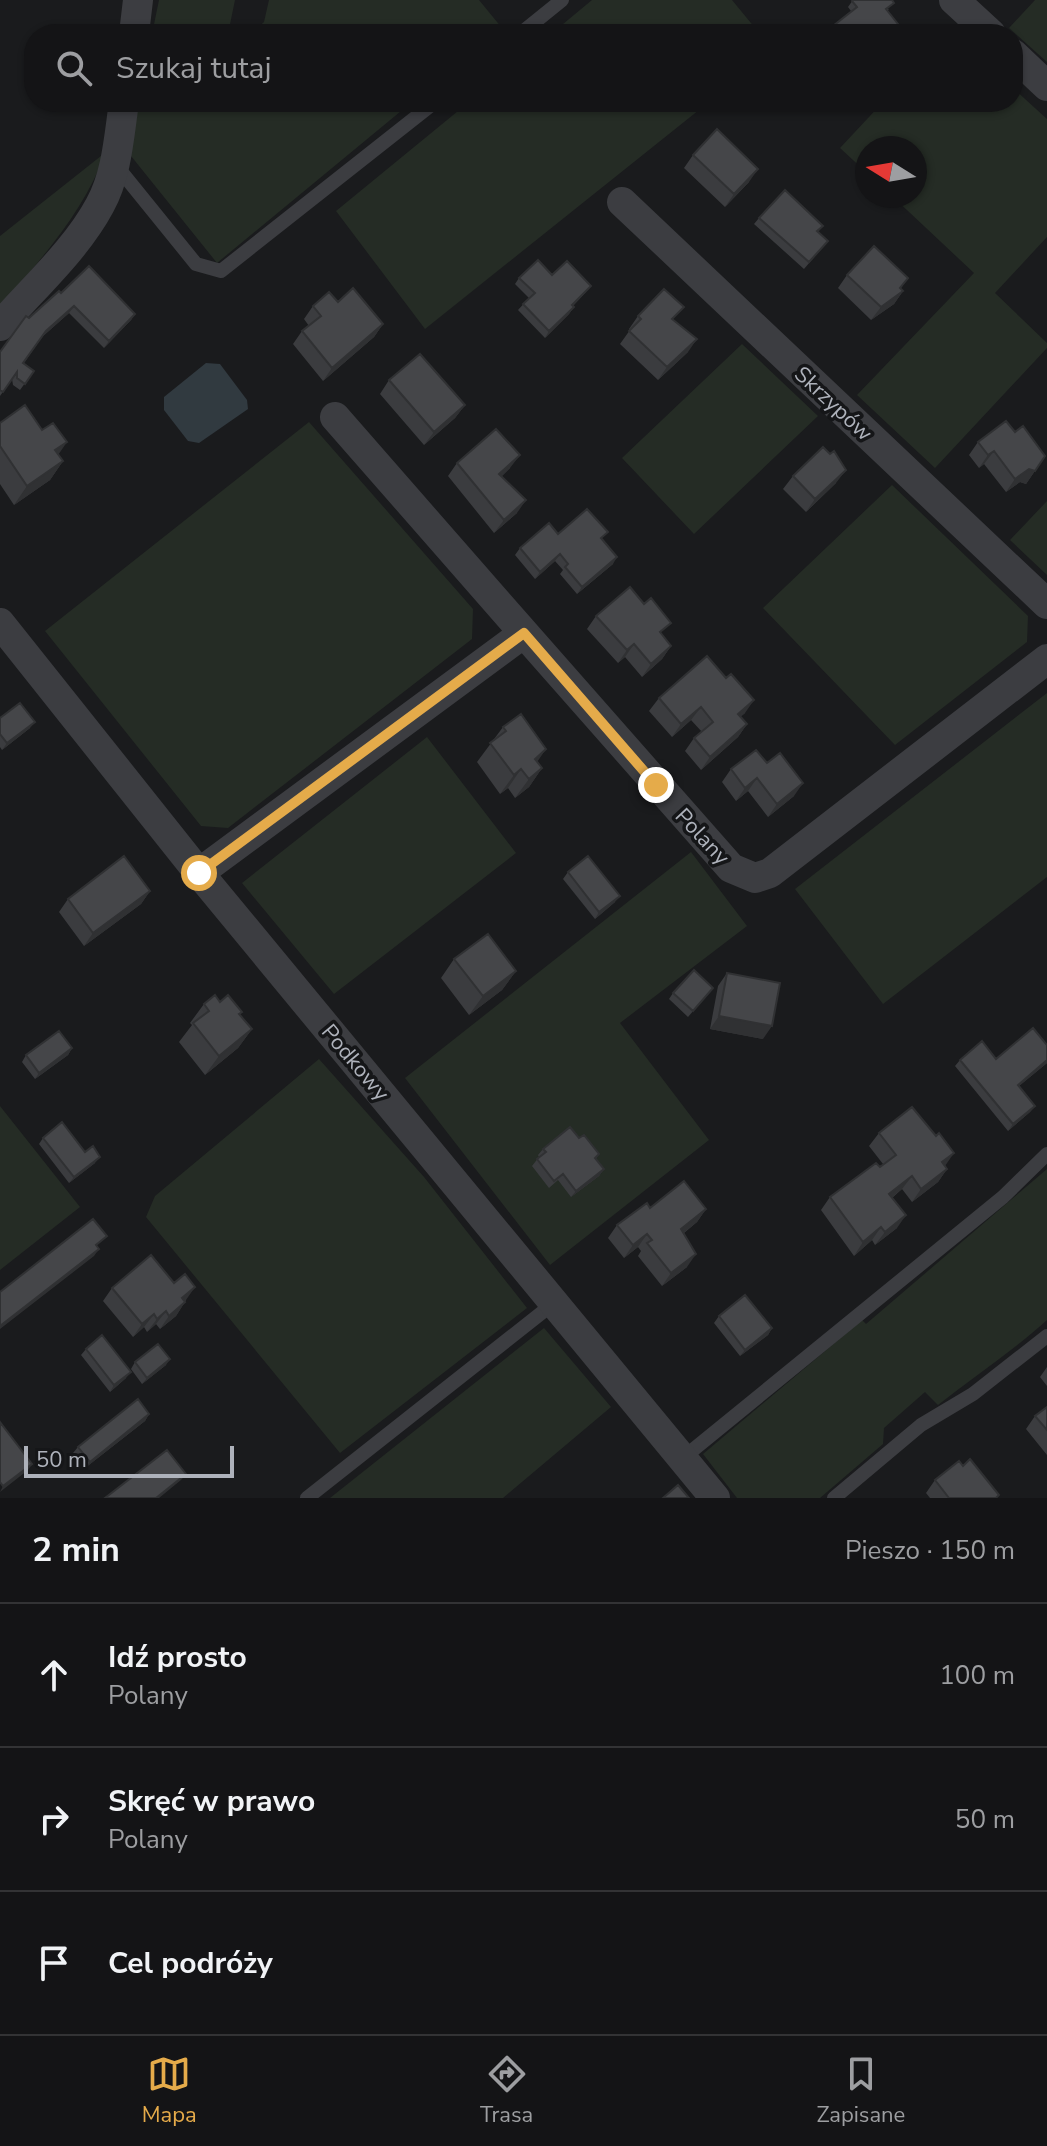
<!DOCTYPE html>
<html lang="pl">
<meta charset="utf-8">
<style>
body{margin:0;font-family:"Nunito Sans",sans-serif;background:#212123;color:#f1f3f6}
.compass{position:absolute;left:855px;top:136px;width:72px;height:72px;border-radius:50%;background:#141416;box-shadow:0 2px 6px #0004;rotate:281deg}
.scale{position:absolute;left:24px;bottom:20px;width:210px;box-sizing:border-box;padding-left:8px;border:4px solid #aeb2bb;border-top:0;font-size:22px;line-height:28px;white-space:nowrap;color:#aeb2bb;-webkit-text-stroke:6px #151618;paint-order:stroke}
.stop{position:absolute;width:24px;height:24px;margin:-18px;border:6px solid #e5ab4a;border-radius:50%;background:#fff}
.stop.end{background:#e5ab4a;border-color:#fff;box-shadow:0 2px 8px #0008}
.list{margin:0;padding:0;list-style:none}
h2{display:flex;justify-content:space-between;align-items:center;height:104px;margin:0;padding:0 32px;font-size:34px}
h2 small{font-size:26px;font-weight:400;color:#9d9ea1}
.list li{display:grid;grid-template-columns:52px 1fr auto;gap:24px;align-items:center;box-sizing:border-box;height:144px;padding:0 32px;border-top:2px solid #333335}
.list b{display:block;font-size:30px;white-space:nowrap}
.list p{margin:0;font-size:26px;white-space:nowrap;color:#9d9ea1}
.list em{font-size:26px;font-style:normal;color:#9d9ea1}
.icon{flex:none;width:44px;height:44px;fill:none;stroke:currentColor;stroke-width:2;stroke-linecap:round;stroke-linejoin:round}
.map{position:relative;flex:none;width:1047px;height:1498px;overflow:hidden}
.search{position:absolute;background:#141416;box-shadow:0 2px 6px #0004;left:24px;right:24px;top:24px;height:88px;display:flex;align-items:center;gap:20px;box-sizing:border-box;padding:0 28px;border-radius:32px;color:#9d9ea1;font-size:30px}
.sheet{height:536px;background:#141416}
nav{display:flex;justify-content:space-around;align-items:center;box-sizing:border-box;height:112px;border-top:2px solid #333335;background:#141416;font-size:22px;color:#9d9ea1}
nav a{display:grid;justify-items:center;gap:4px}
nav .on{color:#e5ab4a}
.map>svg:first-child{display:block}
.green{fill:#252c25}
.water{fill:#313a40}
.lines{fill:none;stroke-linecap:round;stroke-linejoin:round}
.service{stroke:#3c3d41;stroke-width:14}
.minor{stroke:#3c3d41;stroke-width:30}
.wall{fill:#3b3c3f}
.shaded-wall{fill:#303133}
.building{fill:#454649;stroke:#303133;stroke-width:2}
.route{stroke:#e5ab4a;stroke-width:10}
.labels{text-anchor:middle;stroke-width:7;stroke-linejoin:round;paint-order:stroke}
.street-label{font-size:22px;fill:#aeb2bb;stroke:#151618}
</style>
<div class="map">
<svg width="1047" height="1498" viewBox="0 0 1047 1498">
<rect width="100%" height="100%" fill="#1a1b1d"/>
<path class="green" d="M159,0H235L228,34H152Z
M269,0H479L502,28L494,34H251L264,22Z
M592,0H732L760,34H551Z
M1035,0H1047V62L1009,28Z
M1013,88L1047,119V237L995,293L1047,343V348L935,468L857,395L974,273L892,196H915V148H867V173L840,148L883,102H1013Z
M138,102H412L217,263L127,151Z
M469,102H709L425,329L336,211Z
M106,152C83,213 42,258 0,307V236Z
M742,344L818,416L694,534L622,458Z
M309,422L473,609L472,639L228,828L201,826L45,631Z
M892,485L1028,616L1027,642L895,745L763,608Z
M1047,501V575L1010,540Z
M1047,693V877L883,1004L795,889Z
M427,737L516,853L334,994L242,883Z
M691,852L747,926L620,1023L709,1140L550,1265L405,1078Z
M319,1059L424,1177L527,1308L340,1453L146,1217L155,1196Z
M0,1106L80,1207L0,1270Z
M1047,1169V1320C1013,1351 974,1376 938,1405L925,1392L884,1428L883,1444L820,1498H737L703,1454L862,1320L866,1324Z
M544,1328L611,1407L503,1498H330Z"/>
<path class="water" d="M206,363L220,364L247,400L248,409L199,443L188,441L164,410V397Z"/>
<g class="lines">
<path class="service" d="M520,34L562,0
M115,164L196,264L221,271L435,102
M683,1458L1003,1197L1047,1154
M307,1498L554,1303
M834,1498L921,1425L973,1394L1047,1336"/>
<path class="minor" d="M954,0L991,34
M134,34L138,0
M1013,54L1047,86
M622,202L1047,604
M0,326C33,288 76,250 100,205C117,174 119,136 124,102
M335,417L524,633
M0,623L199,873L715,1498
M199,873L524,633L731,868L755,878L770,873L1047,659"/>
</g>
<path class="wall" d="M853,0L889,9L887,11L906,34H823L851,11L848,7Z
M693,155L749,182L725,207L684,168Z
M759,218L823,226L818,232L828,241L804,269L754,224Z
M552,275L586,292L573,306L574,307L569,314L545,338L518,310L529,298L515,284L519,278Z
M847,275L901,289L903,291L894,304L871,320L838,288Z
M61,293L135,314L131,320L104,348L69,313L42,337L24,363L34,371L20,390L13,385L12,379L0,396V352L29,318Z
M338,302L383,324L374,337L323,381L293,344L302,331L309,326L304,319L313,306Z
M638,316L674,321L688,352L658,380L620,344L630,330L629,329Z
M389,380L465,405L455,418L424,445L380,394Z
M0,423L58,454L63,461L50,480L14,505L0,484Z
M1015,432L1045,456L1026,484L1020,482L1006,492L984,464L979,468L969,455L978,442Z
M457,463L510,468L502,476L517,513L494,533L448,476Z
M793,476L836,483L806,512L783,489Z
M558,534L602,539L613,564L577,594L560,574L563,570L555,561L535,579L515,555L520,548Z
M596,616L662,635L671,646L662,659L642,677L625,657L618,663L587,629Z
M659,698L745,713L740,717L747,724L738,737L701,770L685,751L694,738L702,732L691,720L672,737L649,711Z
M0,718L30,728L2,750L0,747Z
M503,727L542,768L529,787L515,798L508,788L500,794L477,762Z
M756,750L794,796L768,817L748,791L736,801L722,782L731,769Z
M568,872L615,902L595,919L563,879Z
M150,891L141,904L84,946L59,912L68,899Z
M454,959L516,971L502,990L469,1015L441,978Z
M727,973L763,1039L710,1029L718,986Z
M713,988L688,1017L669,999L673,993Z
M220,1002L240,1015L252,1029L238,1048L205,1075L179,1042L192,1025L190,1023L204,1004Z
M1047,1045V1063L1019,1086L1035,1106L1030,1112L1008,1131L955,1066L960,1060L996,1059Z
M72,1048L68,1055L35,1079L22,1062L26,1055Z
M879,1133L945,1166L947,1169L938,1182L912,1202L902,1189L892,1198L897,1228L875,1245L872,1240L854,1256L821,1210L830,1197L883,1164L869,1146Z
M43,1138L85,1152L95,1163L69,1183L39,1144Z
M579,1138L599,1154L596,1159L604,1169L599,1176L571,1197L558,1180L549,1188L532,1166L539,1157L538,1155L543,1149Z
M650,1208L706,1209L697,1222L684,1233L687,1267L662,1286L638,1256L641,1251L638,1247L624,1258L608,1238L617,1225Z
M112,1288L186,1300L176,1316L160,1329L156,1324L147,1332L144,1327L133,1337L103,1301Z
M719,1316L772,1328L768,1335L740,1356L714,1323Z
M86,1349L126,1378L110,1392L81,1355Z
M135,1362L166,1365L142,1384L131,1369Z
M1047,1367V1386L1040,1377Z
M1047,1407V1455L1026,1429L1035,1416Z
M149,1414L145,1421L85,1468L73,1453L78,1447Z
M935,1480L997,1498H930L926,1493Z"/>
<path class="shaded-wall" d="M758,169L749,182L725,207L734,194Z
M908,278L899,291H903L894,304L871,320L881,307Z
M74,306L69,313L42,337L46,331Z
M574,307L569,314L545,338L549,331Z
M135,314L131,320L104,348L109,341Z
M383,324L374,337L323,381L332,368Z
M697,339L688,352L658,380L667,367Z
M465,405L455,418L424,445L434,432Z
M67,442L54,461L55,450Z
M994,451L984,464L979,468L988,455Z
M520,455L510,468L490,487L499,474Z
M63,461L50,480L14,505L27,486Z
M1029,469L1035,471L1026,484L1020,482L1006,492L1015,479Z
M846,470L836,483L806,512L815,499Z
M526,500L517,513L494,533L504,520Z
M560,554L555,561L535,579L540,572Z
M617,557L613,564L577,594L582,587Z
M634,644L625,657L618,663L627,650Z
M671,646L662,659L642,677L651,664Z
M754,700L745,713L729,727L738,714Z
M701,707L691,720L672,737L681,724Z
M35,722L30,728L2,750L7,743Z
M747,724L738,737L701,770L710,757Z
M546,749L533,768L535,759Z
M542,768L529,787L515,798L529,779Z
M521,769L508,788L500,794L514,775Z
M757,778L748,791L736,801L745,788Z
M803,783L794,796L768,817L777,804Z
M150,891L141,904L84,946L93,933Z
M620,896L615,902L595,919L599,912Z
M516,971L502,990L469,1015L483,996Z
M719,1016L772,1026L763,1039L710,1029Z
M252,1029L238,1048L205,1075L219,1056Z
M72,1048L68,1055L35,1079L39,1073Z
M1047,1060V1063L1013,1091L1018,1085Z
M1035,1106L1030,1112L1008,1131L1013,1124Z
M954,1153L945,1166L942,1162Z
M100,1157L95,1163L69,1183L74,1177Z
M604,1169L599,1176L571,1197L576,1191Z
M947,1169L938,1182L912,1202L921,1189Z
M912,1176L902,1189L880,1207L889,1194Z
M706,1209L697,1222L672,1242L681,1229Z
M906,1215L897,1228L875,1245L885,1232Z
M881,1227L872,1240L854,1256L863,1242Z
M647,1234L638,1247L624,1258L633,1245Z
M99,1249L94,1256L0,1329V1326Z
M696,1254L687,1267L662,1286L671,1273Z
M195,1287L186,1300L172,1311L182,1298Z
M185,1302L176,1316L160,1329L169,1316Z
M166,1311L156,1324L147,1332L157,1319Z
M154,1314L144,1327L133,1337L142,1324Z
M772,1328L768,1335L740,1356L745,1350Z
M170,1359L166,1365L142,1384L147,1378Z
M131,1372L126,1378L110,1392L114,1385Z
M149,1414L145,1421L85,1468L90,1462Z
M32,1464L28,1470L0,1492L3,1486Z
M186,1474L181,1480L159,1498H156Z"/>
<path class="building" d="M853,0H892L894,3L886,9L906,34H824V33L857,7L852,1Z
M717,129L758,169L734,194L693,155Z
M785,190L823,226L817,231L828,241L809,262L759,218Z
M874,246L908,278L900,288L903,291L881,307L847,275Z
M538,260L552,275L567,261L591,286L572,305L574,307L549,331L523,304L535,293L519,278Z
M89,266L135,314L109,341L74,306L46,331L23,363L34,371L25,384L17,378V372L3,392L0,390V352L26,316L29,318L59,291L61,293Z
M353,288L383,324L332,368L302,331L321,316L313,306L329,292L338,302Z
M664,289L684,307L672,319L697,339L667,367L629,331L641,319L638,316Z
M420,354L465,405L434,432L389,380Z
M25,405L42,430L53,423L67,442L55,450L63,461L27,486L0,446V423Z
M1006,421L1015,432L1023,426L1045,456L1035,471L1029,469L1015,479L994,451L988,455L978,442Z
M496,429L520,455L499,474L526,500L504,520L457,463Z
M823,447L830,454L834,451L846,470L815,499L793,476Z
M587,509L608,532L601,538L617,557L582,587L565,567L568,564L560,554L540,572L520,548L549,523L558,534Z
M630,587L644,604L651,598L671,623L660,632L671,646L651,664L634,644L627,650L596,616Z
M707,656L726,678L731,674L754,700L738,714L747,724L710,757L694,738L713,722L701,707L681,724L659,698Z
M20,703L35,722L7,743L0,734V718Z
M521,714L546,749L535,759L542,768L529,779L521,769L514,775L490,743L506,731L503,727Z
M756,750L767,763L780,753L803,783L777,804L757,778L745,788L731,769Z
M124,856L150,891L93,933L68,899Z
M588,856L620,896L599,912L568,872Z
M488,934L516,971L483,996L454,959Z
M694,970L713,988L693,1011L673,993Z
M727,973L780,983L772,1026L719,1016Z
M215,995L220,1002L228,995L242,1012L239,1014L252,1029L219,1056L193,1023L209,1011L204,1004Z
M1033,1028L1047,1045V1060L1018,1085L1035,1106L1013,1124L960,1060L982,1041L996,1059Z
M59,1031L72,1048L39,1073L26,1055Z
M912,1107L936,1136L939,1133L954,1153L942,1162L947,1169L921,1189L912,1176L889,1194L906,1215L885,1232L881,1227L863,1242L830,1197L876,1163L880,1167L896,1155L879,1133Z
M62,1122L85,1152L93,1146L100,1157L74,1177L43,1138Z
M570,1127L579,1138L584,1135L599,1154L595,1158L604,1169L576,1191L563,1174L554,1181L537,1159L546,1152L543,1149Z
M684,1181L706,1209L681,1229L696,1254L671,1273L647,1243L652,1240L647,1234L633,1245L617,1225L647,1203L650,1208Z
M93,1219L107,1236L96,1245L99,1249L0,1326V1292Z
M151,1255L174,1283L185,1274L195,1287L182,1298L185,1302L169,1316L166,1311L157,1319L154,1314L142,1324L112,1288Z
M745,1295L772,1328L745,1350L719,1316Z
M102,1335L131,1372L114,1385L86,1349Z
M158,1344L170,1359L147,1378L135,1362Z
M138,1399L149,1414L90,1462L78,1447Z
M1047,1407V1430L1035,1416Z
M0,1422L32,1464L3,1486L0,1482Z
M167,1450L186,1474L156,1498H105Z
M970,1459L999,1495L996,1498H949L935,1480L959,1461L963,1466Z
M678,1485L689,1498H663Z"/>
<g class="lines">
<path class="route" d="M199,873L524,633L656,785"/>
</g>
<g class="labels">
<g class="street-label">
<text transform="translate(834 403) rotate(43)" y="8">Skrzypów</text>
<text transform="translate(703 836) rotate(47)" y="8">Polany</text>
<text transform="translate(356 1062) rotate(50)" y="8">Podkowy</text>
</g>
</g>
</svg>
<svg class="compass" viewBox="-18 -18 36 36"><path d="M0-13l5 13h-10z" fill="#e53935"/><path d="M0 13l5-13h-10z" fill="#9d9ea1"/></svg>
<div class="scale">50 m</div>
<div class="stop" style="left:199px;top:873px"></div>
<div class="stop end" style="left:656px;top:785px"></div>
<div class="search"><svg class="icon" aria-label="search" viewBox="0 0 24 24"><circle cx="10" cy="10" r="6"/><path d="M15 15l6 6"/></svg>Szukaj tutaj</div>
</div>
<section class="sheet">
<h2>2 min<small>Pieszo · 150 m</small></h2>
<ul class="list">
<li><svg class="icon" aria-label="ahead" viewBox="0 0 24 24"><path d="M12 20V5M6 11l6-6 6 6"/></svg><div><b>Idź prosto</b><p>Polany</p></div><em>100 m</em></li>
<li><svg class="icon" aria-label="right" viewBox="0 0 24 24"><path d="M7 20v-9h11M14 6l5 5-5 5"/></svg><div><b>Skręć w prawo</b><p>Polany</p></div><em>50 m</em></li>
<li><svg class="icon" aria-label="arrive" viewBox="0 0 24 24"><path d="M6 21V4h12l-3 4 3 4H6"/></svg><div><b>Cel podróży</b></div></li>
</ul>
</section>
<nav>
<a class="on"><svg class="icon" aria-label="map" viewBox="0 0 24 24"><path d="M3 6l6-2 6 2 6-2v14l-6 2-6-2-6 2zM9 4v14M15 6v14"/></svg>Mapa</a>
<a><svg class="icon" aria-label="directions" viewBox="0 0 24 24"><path d="M12 3l9 9-9 9-9-9zM9 14v-3h6M13 9l2 2-2 2"/></svg>Trasa</a>
<a><svg class="icon" aria-label="saved" viewBox="0 0 24 24"><path d="M7 4h10v16l-5-4-5 4z"/></svg>Zapisane</a>
</nav>
